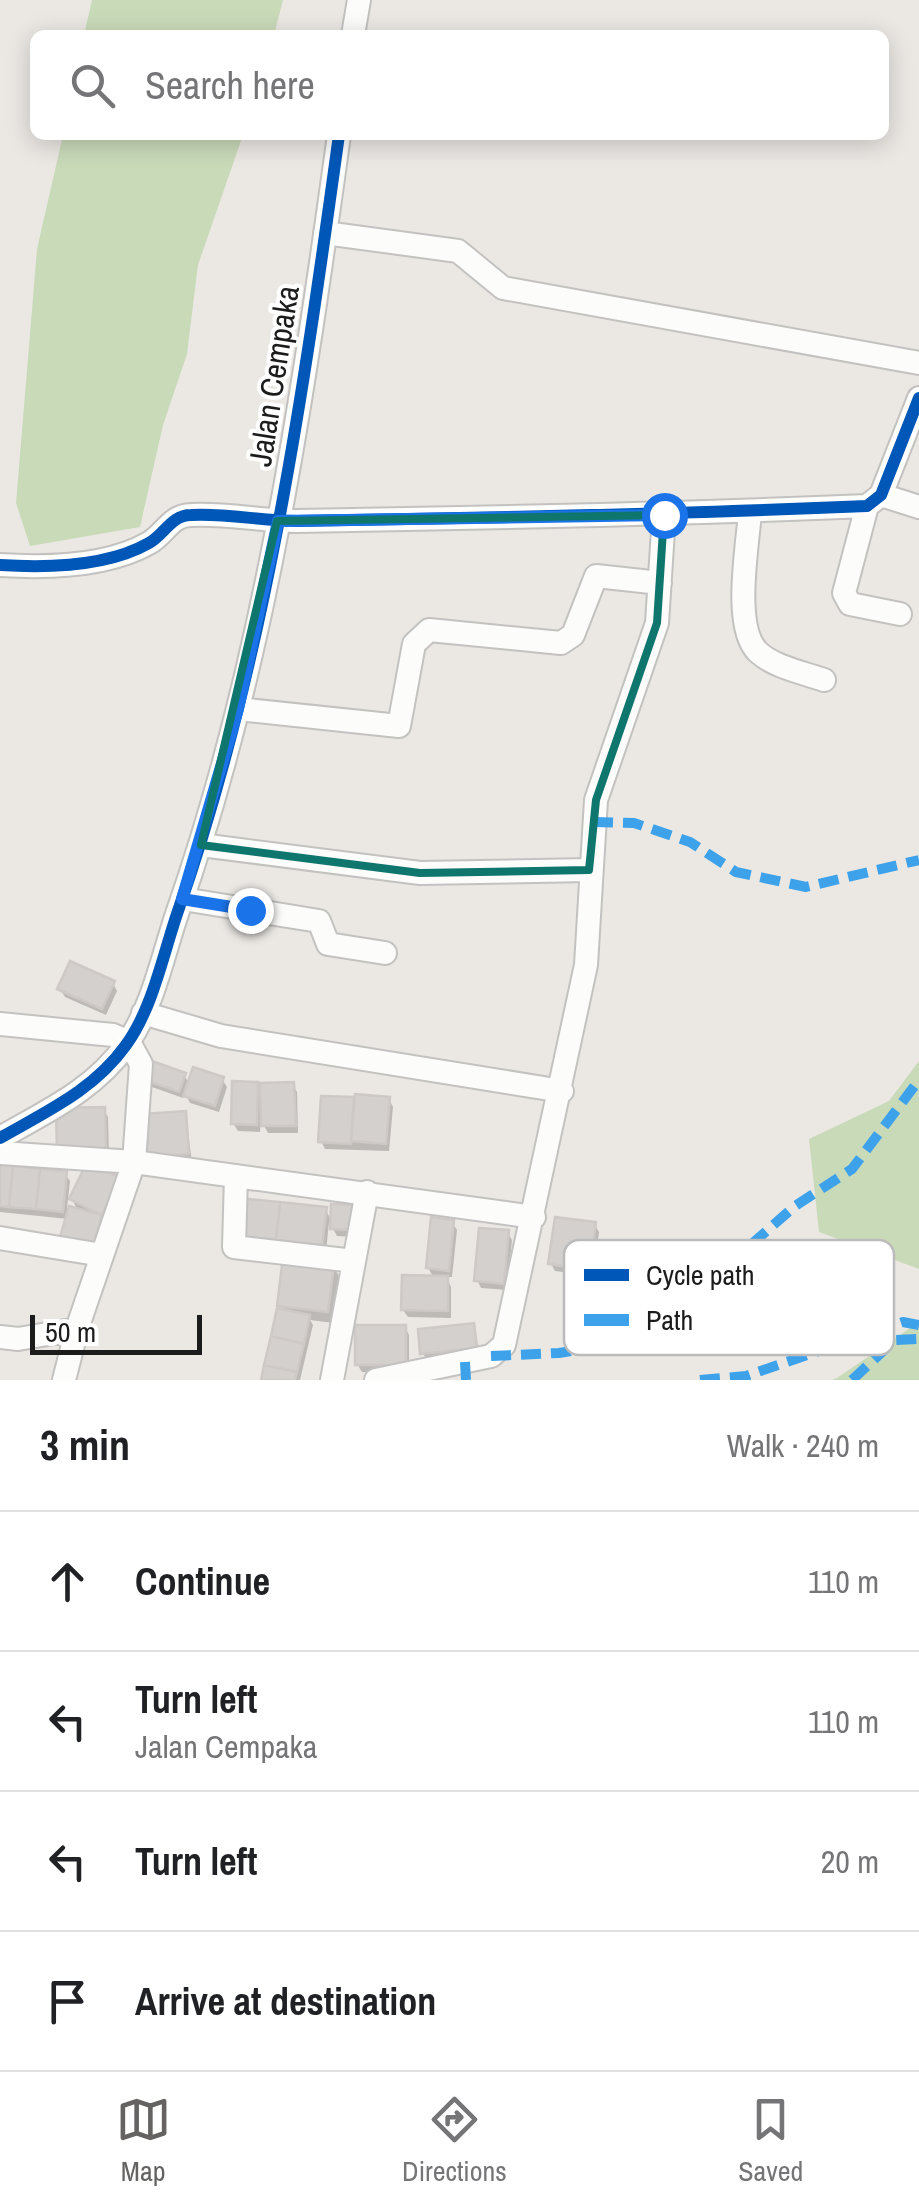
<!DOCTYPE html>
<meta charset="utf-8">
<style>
body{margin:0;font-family:"Archivo Narrow",sans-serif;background:#f2f2f2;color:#202124}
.scale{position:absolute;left:30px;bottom:25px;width:172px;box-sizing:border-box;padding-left:10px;border:5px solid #1c1c1c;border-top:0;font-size:28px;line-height:35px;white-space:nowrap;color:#1c1c1c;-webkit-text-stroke:8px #fff;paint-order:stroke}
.stop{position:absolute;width:30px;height:30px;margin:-22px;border:8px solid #1a73e8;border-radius:50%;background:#fff}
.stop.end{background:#1a73e8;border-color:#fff;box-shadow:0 2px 10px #0008}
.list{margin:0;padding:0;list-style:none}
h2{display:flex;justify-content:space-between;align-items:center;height:130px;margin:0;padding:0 40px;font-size:42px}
h2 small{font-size:32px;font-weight:400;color:#757577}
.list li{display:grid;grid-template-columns:65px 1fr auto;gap:30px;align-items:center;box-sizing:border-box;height:140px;padding:0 40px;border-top:2px solid #e0e0e0}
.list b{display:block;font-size:38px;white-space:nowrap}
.list p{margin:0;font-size:32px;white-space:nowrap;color:#757577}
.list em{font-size:32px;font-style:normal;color:#757577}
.icon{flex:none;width:55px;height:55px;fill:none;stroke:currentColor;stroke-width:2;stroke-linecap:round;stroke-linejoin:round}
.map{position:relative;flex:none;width:919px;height:1380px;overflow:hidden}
.search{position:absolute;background:#fff;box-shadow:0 5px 25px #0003;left:30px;right:30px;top:30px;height:110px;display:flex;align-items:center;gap:25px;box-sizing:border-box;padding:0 35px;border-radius:15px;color:#757577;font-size:38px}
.sheet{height:690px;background:#fff}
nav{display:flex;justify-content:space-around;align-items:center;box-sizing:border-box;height:140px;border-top:2px solid #e0e0e0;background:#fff;font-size:28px;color:#757577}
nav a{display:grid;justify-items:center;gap:5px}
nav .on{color:#646362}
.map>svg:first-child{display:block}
.forest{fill:#c9dab9}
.shadow{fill:#0003}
.building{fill:#d3d0cd;stroke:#cec9c6;stroke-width:2.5}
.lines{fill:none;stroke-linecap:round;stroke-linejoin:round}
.minor-casing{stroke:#c3c2c0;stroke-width:26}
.minor{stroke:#fcfcfb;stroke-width:22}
.quiet{stroke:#3da2ea;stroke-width:10;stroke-dasharray:20 10;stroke-linecap:butt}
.cycleway-casing{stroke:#fff;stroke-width:19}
.cycleway{stroke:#0057b8;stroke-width:12}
.route{stroke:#1a73e8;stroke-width:12}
.marked{fill:none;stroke:#0f766e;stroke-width:8;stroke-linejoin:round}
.labels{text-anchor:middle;stroke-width:8;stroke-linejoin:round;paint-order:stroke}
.street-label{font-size:32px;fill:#1c1c1c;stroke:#fff}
.key{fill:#fff;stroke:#bbb;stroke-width:2.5}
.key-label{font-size:28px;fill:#1c1c1c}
</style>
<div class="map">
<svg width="919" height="1380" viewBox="0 0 919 1380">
<rect width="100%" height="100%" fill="#ebe8e4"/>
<path class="forest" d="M92,0H283L274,35H84Z
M63,135H243L198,265L187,354L163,425L140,527L30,546L16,503L37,249Z
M919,1061V1269L819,1232L809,1139L889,1101Z
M919,1322V1380H832L837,1378Z"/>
<path class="shadow" d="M113,983L117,991L106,1015L65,997L60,989Z
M184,1075L190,1085L222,1079L227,1087L219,1112L190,1103L185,1093L183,1098L152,1087L148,1080Z
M257,1084L263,1095L293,1085L297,1092L298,1133H268L261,1120L260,1132L238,1131L233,1123Z
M324,1098L389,1099L393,1107L389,1151L325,1149L321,1141Z
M103,1109L108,1117L109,1158L64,1159Z
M185,1114L192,1161L153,1164Z
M0,1168L65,1174L70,1181L67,1208L78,1211L72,1199L118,1179L97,1253L68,1219L0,1212Z
M325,1209L333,1223L358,1215L357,1237L337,1236L329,1222L326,1252L236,1235Z
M452,1222L457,1230L452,1277H446L451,1287V1318L408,1317L403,1310L434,1278L428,1268Z
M595,1225L599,1232L593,1276L555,1271L551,1264Z
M508,1233L512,1240L507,1290L481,1288L477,1280Z
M333,1266L340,1278L334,1323L310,1320L313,1325L300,1380H263L284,1312L280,1305Z
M473,1325L480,1355L427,1361L423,1353Z
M405,1327L409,1335V1372H362L357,1364Z"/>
<path class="building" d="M70,961L115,981L102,1009L57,989Z
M152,1061L186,1073L179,1092L145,1080Z
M193,1067L224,1077L215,1106L183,1096Z
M232,1081L258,1082L257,1125L231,1124Z
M294,1082L296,1126H261L260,1083Z
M355,1094L390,1097L386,1144L351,1141Z
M321,1096L354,1097L351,1144L318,1142Z
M105,1107L106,1151L57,1152L56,1108Z
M186,1111L189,1154L146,1157L143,1114Z
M86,1164L120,1177L102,1215L69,1199Z
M0,1165L13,1166L9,1207L0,1206Z
M13,1166L40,1169L36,1209L9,1207Z
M40,1169L67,1171L63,1212L36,1209Z
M238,1198L280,1202L276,1240L234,1236Z
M280,1202L327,1207L322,1245L276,1240Z
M331,1204L355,1205L354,1230L330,1229Z
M69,1206L102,1215L93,1247L60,1237Z
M431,1217L454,1220L449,1271L426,1268Z
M555,1217L596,1222L590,1270L548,1264Z
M479,1228L509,1230L504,1284L474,1281Z
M283,1257L334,1264L328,1312L277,1306Z
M402,1275L448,1276V1311L401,1310Z
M277,1308L310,1315L304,1344L271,1336Z
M474,1323L477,1348L420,1354L418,1329Z
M355,1325H406V1365H355Z
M271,1336L304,1344L297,1372L264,1365Z
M264,1365L297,1372L295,1380H261Z"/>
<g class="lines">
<defs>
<path id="minor" d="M353,35L359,0
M325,233L458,251L503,288L919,363
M881,495L919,507
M867,506L844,593L850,604L900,614
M750,511C748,545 732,627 758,652C774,667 804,673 824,680
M0,565C47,568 107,567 149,543C165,534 171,515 191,515C226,513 262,521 297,521C487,518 677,514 867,506L881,495L919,398
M238,709L399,726L414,644L429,630L561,643L573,635L596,576L660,583
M201,845L420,873L589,870
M183,899L319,921L328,944L385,953
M143,1013L221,1036L562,1091
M0,1024L113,1035L129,1042L141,1064L134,1162L77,1329L64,1380
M0,1138C47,1111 94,1090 126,1045C153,1008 163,954 178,911C265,662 303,395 339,135
M0,1153L134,1162L534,1217
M236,1176L234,1247L354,1261
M0,1238L102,1255
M0,1337L18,1339L77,1329
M332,1380L367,1192
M376,1380L491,1356L504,1345L586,965L596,800L657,623L664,515"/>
</defs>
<use href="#minor" class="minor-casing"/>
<use href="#minor" class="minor"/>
<path class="quiet" d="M593,822L634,823L690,842L736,872L806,887L919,860
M491,1356L559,1353L632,1341L657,1329L670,1301L713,1278L795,1206L852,1169L919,1080
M465,1362L466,1380
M700,1380L746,1376L903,1322L919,1325
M852,1380L895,1340L919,1339"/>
<defs>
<path id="cycleway" d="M0,565C47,568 107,567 149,543C165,534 171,515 191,515C226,513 262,521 297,521C487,518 677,514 867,506L881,495L919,398
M0,1138C47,1111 94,1090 126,1045C153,1008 163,954 178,911C265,662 303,395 339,135"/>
</defs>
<use href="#cycleway" class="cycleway-casing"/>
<use href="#cycleway" class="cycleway"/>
</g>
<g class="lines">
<path class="route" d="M250,910L182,899L238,709L278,521L664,515"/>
</g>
<path class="marked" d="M664,515L657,623L596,800L589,870L420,873L201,845L277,521Z"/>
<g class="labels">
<g class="street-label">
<text transform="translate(274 376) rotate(-81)" y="11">Jalan Cempaka</text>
</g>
</g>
<rect x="564" y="1240" width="330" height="115" rx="15" class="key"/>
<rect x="584" y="1269" width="45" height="12" fill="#0057b8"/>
<rect x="584" y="1314" width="45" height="12" fill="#3da2ea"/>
<g class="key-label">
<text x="646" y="1285">Cycle path</text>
<text x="646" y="1330">Path</text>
</g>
</svg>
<div class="scale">50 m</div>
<div class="stop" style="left:664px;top:515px"></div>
<div class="stop end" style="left:250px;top:910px"></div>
<div class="search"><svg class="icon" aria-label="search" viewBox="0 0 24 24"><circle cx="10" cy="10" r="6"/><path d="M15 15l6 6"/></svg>Search here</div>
</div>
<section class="sheet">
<h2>3 min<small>Walk · 240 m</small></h2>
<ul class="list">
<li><svg class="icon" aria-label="ahead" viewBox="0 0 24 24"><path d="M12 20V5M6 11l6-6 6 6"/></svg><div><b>Continue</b></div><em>110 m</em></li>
<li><svg class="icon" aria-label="left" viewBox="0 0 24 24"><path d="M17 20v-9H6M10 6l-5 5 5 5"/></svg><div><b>Turn left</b><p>Jalan Cempaka</p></div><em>110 m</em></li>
<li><svg class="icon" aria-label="left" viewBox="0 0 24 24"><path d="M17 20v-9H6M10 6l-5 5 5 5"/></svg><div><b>Turn left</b></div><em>20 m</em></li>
<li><svg class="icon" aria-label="arrive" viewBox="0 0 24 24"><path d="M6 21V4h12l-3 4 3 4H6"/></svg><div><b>Arrive at destination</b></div></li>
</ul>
</section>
<nav>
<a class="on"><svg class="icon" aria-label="map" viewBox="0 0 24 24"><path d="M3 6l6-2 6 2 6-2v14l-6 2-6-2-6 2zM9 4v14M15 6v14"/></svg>Map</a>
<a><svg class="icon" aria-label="directions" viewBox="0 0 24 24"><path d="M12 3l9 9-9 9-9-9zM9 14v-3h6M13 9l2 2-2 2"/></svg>Directions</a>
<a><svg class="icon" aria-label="saved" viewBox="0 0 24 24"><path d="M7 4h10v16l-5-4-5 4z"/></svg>Saved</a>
</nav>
